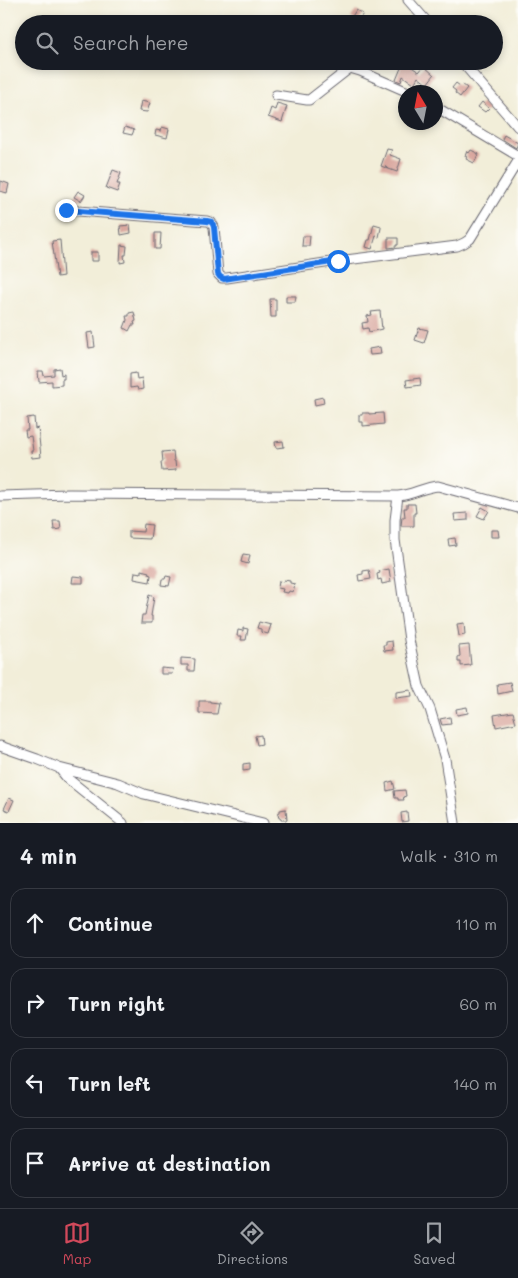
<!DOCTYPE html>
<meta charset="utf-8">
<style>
body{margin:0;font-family:Mali,sans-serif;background:#242831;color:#f1f3f6}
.compass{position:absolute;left:398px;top:85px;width:45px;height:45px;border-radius:50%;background:#171b24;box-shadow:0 2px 8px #0003;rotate:350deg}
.stop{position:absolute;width:15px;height:15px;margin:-11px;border:4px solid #1a73e8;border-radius:50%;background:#fff}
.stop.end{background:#1a73e8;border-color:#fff;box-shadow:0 1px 5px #0008}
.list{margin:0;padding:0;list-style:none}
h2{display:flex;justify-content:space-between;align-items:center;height:65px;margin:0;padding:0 20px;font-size:21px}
h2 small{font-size:16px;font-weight:400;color:#9ea1a6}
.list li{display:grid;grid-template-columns:32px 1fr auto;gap:15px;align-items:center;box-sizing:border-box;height:70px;margin:0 10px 10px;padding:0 10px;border:1px solid #363941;border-radius:15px}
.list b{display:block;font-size:19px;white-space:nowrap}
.list em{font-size:16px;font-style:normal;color:#9ea1a6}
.icon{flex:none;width:28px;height:28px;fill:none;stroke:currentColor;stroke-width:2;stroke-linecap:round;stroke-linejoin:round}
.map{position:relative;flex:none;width:518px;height:823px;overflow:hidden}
.search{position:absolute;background:#171b24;box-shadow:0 2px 8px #0003;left:15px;right:15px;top:15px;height:55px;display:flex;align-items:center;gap:12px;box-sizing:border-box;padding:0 18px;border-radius:28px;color:#9ea1a6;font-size:19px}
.sheet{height:385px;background:#171b24}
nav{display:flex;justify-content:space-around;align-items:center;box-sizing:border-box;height:70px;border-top:1px solid #363941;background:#171b24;font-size:14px;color:#9ea1a6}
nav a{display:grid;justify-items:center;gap:2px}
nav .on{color:#d1495b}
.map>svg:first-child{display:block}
.building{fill:#d9a79f}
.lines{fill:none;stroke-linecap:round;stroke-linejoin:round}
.minor-casing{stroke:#6b6972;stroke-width:11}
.minor{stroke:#fff;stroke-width:9}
.route{stroke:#1a73e8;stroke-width:6}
</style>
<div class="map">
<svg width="518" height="823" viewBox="0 0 518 823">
<rect width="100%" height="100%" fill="#fdfcf7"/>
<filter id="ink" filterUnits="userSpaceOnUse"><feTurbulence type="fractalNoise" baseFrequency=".02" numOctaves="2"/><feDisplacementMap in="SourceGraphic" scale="10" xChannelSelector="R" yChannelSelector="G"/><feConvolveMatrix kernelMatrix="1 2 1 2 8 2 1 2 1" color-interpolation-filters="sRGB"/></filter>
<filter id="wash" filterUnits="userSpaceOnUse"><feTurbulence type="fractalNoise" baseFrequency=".0096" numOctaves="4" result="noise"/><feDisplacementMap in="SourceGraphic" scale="20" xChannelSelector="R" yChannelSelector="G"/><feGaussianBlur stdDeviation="1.12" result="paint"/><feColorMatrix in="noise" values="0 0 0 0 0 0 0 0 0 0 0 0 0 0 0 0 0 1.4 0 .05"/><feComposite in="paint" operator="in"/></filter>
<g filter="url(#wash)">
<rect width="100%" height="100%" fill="#f2eed9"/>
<g id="blocks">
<path class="building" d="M356,10L363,14L357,22L351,18Z
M252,15L257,17L254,24H248Z
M403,61L419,72L424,66L434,75L427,84L418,77L414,84L403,76L401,82L396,80L401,68L400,67Z
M456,83L460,86L462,84L467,88L460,97L455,93L456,91L452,88Z
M141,101L150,103L147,112L139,111Z
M482,102L489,108L485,112L478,107Z
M277,103L287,106L282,122L268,117L271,108L275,110Z
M125,127L134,130L132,135L123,133Z
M162,127L169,129L167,138L155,135L156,130L161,131Z
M504,135L518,143L516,148L502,139Z
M387,149L392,150L390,155L401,159L397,172L386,168V166V168L381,166Z
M471,150L479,154L474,163L466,159L467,157L465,156L467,151L469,153Z
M113,170L121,173L117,184H120L117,192L106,188Z
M1,181L9,184L7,193L0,191Z
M78,191L85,195L81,201L74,197Z
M374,224L381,226V228L379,237L376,236L372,249L366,247L368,240H370Z
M130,225L131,233L121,235L120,226Z
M155,233H161L160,249H155Z
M303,236H310L309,246H302Z
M388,238H398V245H396V247L388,248Z
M60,240L63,276L57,277L52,241Z
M121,245L127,246L126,255H124L125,262L120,263Z
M91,252H98V261H91Z
M286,296H296L295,302H286Z
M270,299H276V317H271Z
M380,311L382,329L369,332L368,328L363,329L362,323L368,322L367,316L372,315L371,312Z
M134,312L136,321L134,322L135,325H132L129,331L124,328L127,320L126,316H129V313Z
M419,328L428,330L424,343L415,340Z
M93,332L95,347L89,348L87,333Z
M380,347L381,354L370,355L369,349Z
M60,368L61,375L64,374V379H62V385L52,386V381L39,382L38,371H43L44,376L54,375V369Z
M136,373L137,379L142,378L143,389L138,390L137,387L130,388V374Z
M420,378L421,385L407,387L406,380Z
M323,397L324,403L315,405L314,399Z
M362,413H369V414L383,413L384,424L363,426V422H359V415H362Z
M34,417L35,429L38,428L41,457L32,458L31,451H33L31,436L26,437L25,430H28L27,418Z
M283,441L284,447L276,448L275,442Z
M173,451L174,461H175L176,470L162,471L161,462H163L162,452Z
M407,504H415L416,513H414V526H401L402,517H405L404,508H407Z
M482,507L489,511L484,519L477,516Z
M468,513V520L455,521L454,514Z
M53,521H60L61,529L54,530Z
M144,524L152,525L150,539L129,538V531L143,532Z
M491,530H498L499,537H491Z
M455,538L456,545L449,546L448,539Z
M243,554L250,555L248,564L241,562Z
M389,569L391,582L382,584L381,579L378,580L377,574L380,573L379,571Z
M141,570L149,572L148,574L151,575L150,582L134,579L135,572L141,573Z
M369,570L371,579L359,581L358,575L363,574V571Z
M73,576L83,577V583H72Z
M166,576L171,577L169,586L161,585L162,579H165Z
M284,580L290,581V583L295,584L293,592L289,591L288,593L282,592L283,589L278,588L279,581L283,582Z
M149,595L154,597L151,616H152V623H141L142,615H145Z
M259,622L271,625L268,634L261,632V629L257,628Z
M464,623L465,635L459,636L457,624Z
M243,628L248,629L246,640H241L242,636H237L238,630L243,631Z
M392,641L393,650L384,651L383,645H386V642Z
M469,645L471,665L461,666V662H458V657L460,656L459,646Z
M181,658L195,659L194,671H188V665H181Z
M161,668L173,669L172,674H161Z
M510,682L512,691L498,694L497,684Z
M411,690L412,696L396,698V692Z
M199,701H210V702L219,703L217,714L199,713Z
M467,707L468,713L457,715L456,709Z
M513,712L516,723L496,727L494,715Z
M450,717L451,724L442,725L440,719Z
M261,735L262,744L257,745L255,736Z
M250,763V770L243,771V764Z
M393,781L395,789L387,791L386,783Z
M405,790L406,796L403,797L404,800H398V798H395L394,791Z
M9,798L14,800L9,811L4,809Z
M286,809L287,820H281V818H279L278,813L280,812V810Z
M407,812L408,821L402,822L401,813Z"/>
</g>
</g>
<g filter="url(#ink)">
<use href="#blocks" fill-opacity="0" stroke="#6b6972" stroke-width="1"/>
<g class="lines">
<defs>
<path id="minor" d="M408,0L429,24
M461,61L518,127
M276,95L307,100H309L350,68L360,71L408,92
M436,107L518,156
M65,210L207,221L211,222L214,227L218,274L222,278H227L338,261L457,246L464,243L470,239L518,161
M0,496L69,494L398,496C412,495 424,487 438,486L518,508
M398,496L395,520V540L409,640L419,686L430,709L445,759L455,823
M0,746L37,759L59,768L67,778L123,823
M59,768L118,783L144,794L263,823"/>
</defs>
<use href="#minor" class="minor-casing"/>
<use href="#minor" class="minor"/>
</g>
</g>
<g class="lines" filter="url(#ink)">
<path class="route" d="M66,210L207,221L212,222L214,227L218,274L220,277L224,279L338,261"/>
</g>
</svg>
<svg class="compass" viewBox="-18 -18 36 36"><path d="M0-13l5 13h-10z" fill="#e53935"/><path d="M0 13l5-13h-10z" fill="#9ea1a6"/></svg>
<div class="stop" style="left:338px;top:261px"></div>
<div class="stop end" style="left:66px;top:210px"></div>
<div class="search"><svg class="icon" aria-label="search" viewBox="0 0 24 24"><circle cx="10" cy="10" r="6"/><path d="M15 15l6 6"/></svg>Search here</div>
</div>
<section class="sheet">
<h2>4 min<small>Walk · 310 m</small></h2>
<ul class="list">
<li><svg class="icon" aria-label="ahead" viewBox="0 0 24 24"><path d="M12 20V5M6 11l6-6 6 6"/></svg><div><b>Continue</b></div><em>110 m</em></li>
<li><svg class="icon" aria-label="right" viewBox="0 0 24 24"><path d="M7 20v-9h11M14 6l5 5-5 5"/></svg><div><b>Turn right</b></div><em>60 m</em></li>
<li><svg class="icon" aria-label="left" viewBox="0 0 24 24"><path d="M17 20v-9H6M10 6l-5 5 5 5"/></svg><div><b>Turn left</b></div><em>140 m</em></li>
<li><svg class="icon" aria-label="arrive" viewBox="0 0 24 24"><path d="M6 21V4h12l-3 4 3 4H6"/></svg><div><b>Arrive at destination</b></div></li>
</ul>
</section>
<nav>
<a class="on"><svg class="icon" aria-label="map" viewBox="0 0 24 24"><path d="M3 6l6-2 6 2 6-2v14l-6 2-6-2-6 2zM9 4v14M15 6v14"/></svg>Map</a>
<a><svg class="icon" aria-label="directions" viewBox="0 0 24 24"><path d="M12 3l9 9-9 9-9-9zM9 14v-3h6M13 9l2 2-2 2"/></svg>Directions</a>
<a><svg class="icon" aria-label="saved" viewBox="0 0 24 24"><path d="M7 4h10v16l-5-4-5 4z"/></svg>Saved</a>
</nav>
